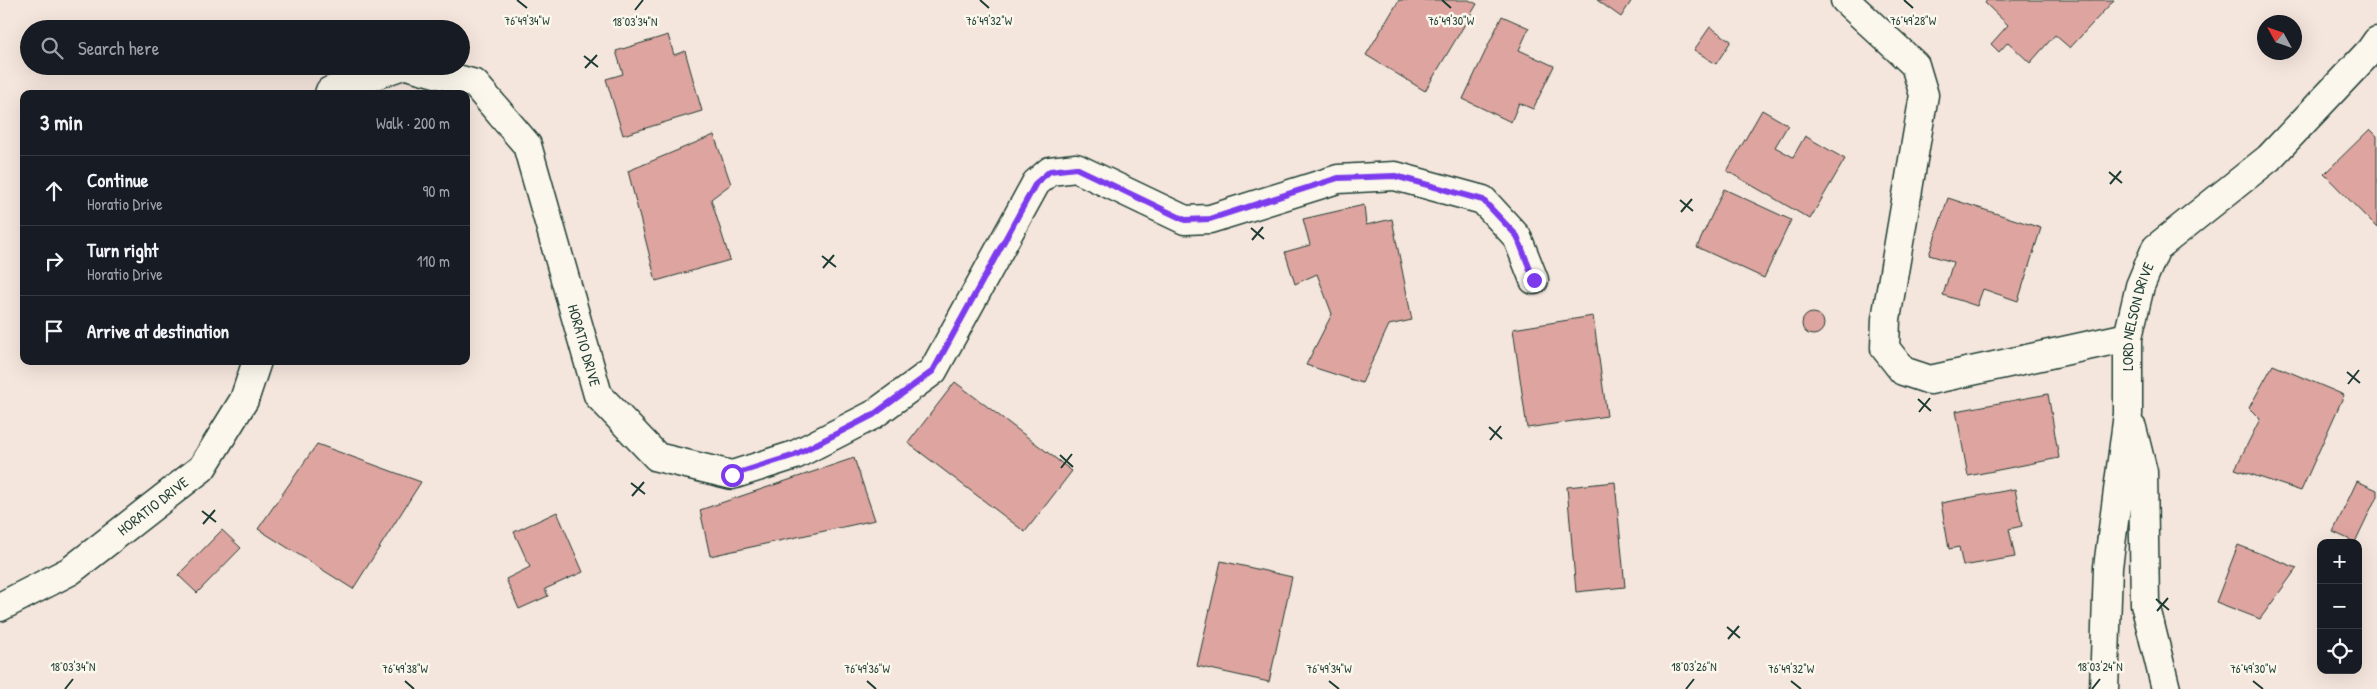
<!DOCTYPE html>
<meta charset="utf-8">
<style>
body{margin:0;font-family:"Patrick Hand",sans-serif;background:#20242c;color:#f1f3f6}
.controls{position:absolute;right:15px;bottom:15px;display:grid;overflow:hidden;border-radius:10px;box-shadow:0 5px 20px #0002}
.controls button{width:45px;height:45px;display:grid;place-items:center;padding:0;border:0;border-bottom:1px solid #363941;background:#171b24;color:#f1f3f6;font:25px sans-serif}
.compass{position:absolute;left:2257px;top:15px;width:45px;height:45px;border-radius:50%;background:#171b24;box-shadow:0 5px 20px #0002;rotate:310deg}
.stop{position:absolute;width:15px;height:15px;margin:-11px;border:4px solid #7c3aed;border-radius:50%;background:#fff}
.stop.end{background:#7c3aed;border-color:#fff;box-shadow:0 1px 5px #0008}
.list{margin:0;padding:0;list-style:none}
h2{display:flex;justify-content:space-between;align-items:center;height:65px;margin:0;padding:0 20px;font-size:21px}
h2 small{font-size:16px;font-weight:400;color:#9ea1a6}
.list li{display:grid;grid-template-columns:32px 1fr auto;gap:15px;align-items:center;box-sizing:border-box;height:70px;padding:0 20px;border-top:1px solid #363941}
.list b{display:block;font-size:19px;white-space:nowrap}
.list p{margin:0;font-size:16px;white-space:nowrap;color:#9ea1a6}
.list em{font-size:16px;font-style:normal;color:#9ea1a6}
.icon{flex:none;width:28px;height:28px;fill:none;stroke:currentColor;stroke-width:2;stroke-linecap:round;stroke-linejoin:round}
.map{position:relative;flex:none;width:2377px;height:689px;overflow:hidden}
.search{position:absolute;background:#171b24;box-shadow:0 5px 20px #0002;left:20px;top:20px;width:450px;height:55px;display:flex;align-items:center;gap:12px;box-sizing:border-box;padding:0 18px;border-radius:28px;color:#9ea1a6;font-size:19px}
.panel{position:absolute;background:#171b24;box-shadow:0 5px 20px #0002;left:20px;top:90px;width:450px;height:275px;border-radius:10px}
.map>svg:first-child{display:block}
.building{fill:#dea49f;stroke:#1f3d34}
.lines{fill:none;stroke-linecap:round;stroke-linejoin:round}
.minor-casing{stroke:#1f3d34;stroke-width:31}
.minor{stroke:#fbf7ec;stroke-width:28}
.route{stroke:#7c3aed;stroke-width:6}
.ticks{fill:none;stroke:#1f3d34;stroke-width:2}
.labels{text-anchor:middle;stroke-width:5;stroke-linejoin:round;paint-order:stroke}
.street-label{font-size:15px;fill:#1f3d34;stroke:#fbf7ec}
.ticks-label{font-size:12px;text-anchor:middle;fill:#1f3d34;stroke:#fbf7ec;stroke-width:5;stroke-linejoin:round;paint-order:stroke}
</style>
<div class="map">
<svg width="2377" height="689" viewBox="0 0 2377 689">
<rect width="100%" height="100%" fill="#f5e6dd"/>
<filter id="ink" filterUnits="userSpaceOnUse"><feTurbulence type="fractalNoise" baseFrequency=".02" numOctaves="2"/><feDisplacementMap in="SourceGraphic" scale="10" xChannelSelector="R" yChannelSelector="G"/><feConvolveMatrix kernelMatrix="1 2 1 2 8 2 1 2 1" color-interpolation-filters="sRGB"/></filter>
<g filter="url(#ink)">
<path class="building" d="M1399,0H1469L1477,4L1425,91L1366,55Z
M1597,0H1632L1621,17Z
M1987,0H2114L2070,48L2055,35L2030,63L2008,42L1999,52L1991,44L2008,25L1985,3Z
M1502,16L1529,28L1519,50L1554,66L1533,109L1519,103L1511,122L1463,99Z
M1710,27L1731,41L1716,64L1694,50Z
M668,35L674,55L685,51L702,111L623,135L606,79L623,74L616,51Z
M1762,110L1788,125L1775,147L1793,157L1805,136L1845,159L1810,219L1727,171Z
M2370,129L2377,136V228L2324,174Z
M714,135L731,184L711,199L730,260L656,281L628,171Z
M1724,189L1791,220L1764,278L1697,247Z
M1948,198L2041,228L2018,301L1983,289L1977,306L1943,295L1953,262L1929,255Z
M1364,205L1366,225L1392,219L1412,320L1389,325L1362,383L1306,365L1332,314L1317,274L1295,284L1285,252L1310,245L1303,219Z
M1802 324a11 11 0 1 1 22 0a11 11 0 1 1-22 0Z
M1593,316L1607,416L1527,428L1513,329Z
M2273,365L2344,395L2301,491L2235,469L2260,419L2249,408Z
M955,382L1072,471L1025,532L908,443Z
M2048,394L2059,458L1968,476L1956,411Z
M317,444L421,482L353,589L258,529Z
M854,458L875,520L710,556L700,510Z
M2357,481L2377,490V496L2355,542L2333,532Z
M1615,482L1625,587L1576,592L1567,487Z
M2015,489L2022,526L2009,529L2015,557L1963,566L1959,547L1949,549L1941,503Z
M557,512L583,572L545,589L548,596L519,609L506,579L530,567L514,532Z
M222,530L241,548L197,593L178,575Z
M2238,545L2297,568L2260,619L2216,602Z
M1221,561L1292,577L1269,682L1197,666Z"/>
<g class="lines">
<defs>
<g id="minor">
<path d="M1845,0L1915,65L1924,95L1886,319L1885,348L1903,371L1930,380L2128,337"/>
<path id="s1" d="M410,66L475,84L527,145L598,395L657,457L732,475L795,455L873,415L933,371L1036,183L1050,171L1076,168L1185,220L1210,219L1338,179L1395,176L1483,200L1517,237L1534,280"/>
<path d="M329,94L330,91L400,66"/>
<path d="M2132,428L2143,472L2145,604L2166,689"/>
<path id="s2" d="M0,607L70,571L202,468L244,400L257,361"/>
<path id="s3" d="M2104,689L2108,567L2128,414V337L2140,286L2156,248L2269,158L2370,51L2377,41"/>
</g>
</defs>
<use href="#minor" class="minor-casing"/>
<use href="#minor" class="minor"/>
</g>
</g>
<g class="lines" filter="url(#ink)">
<path class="route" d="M732,475L795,455L873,415L933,371L1036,183L1050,171L1076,168L1185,220L1210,219L1338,178L1395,176L1483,200L1517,236L1534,280"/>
</g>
<path class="ticks" d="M517,0L527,8M980,0L989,8M1442,0L1451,8M1904,0L1913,8M635,10L643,0M584,56L598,67M585,68L597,55M2109,172L2122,183M2110,184L2121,171M1680,200L1693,211M1681,212L1692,199M1251,228L1264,239M1252,240L1263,227M822,256L836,267M823,268L834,255M2347,372L2360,383M2348,384L2359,370M1918,399L1931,411M1919,412L1930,398M1489,427L1502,439M1490,440L1501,426M1060,455L1073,467M1061,468L1072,454M631,483L645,494M632,496L644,482M202,511L216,522M203,524L215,510M2156,599L2169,610M2157,611L2168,598M1727,627L1740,638M1728,639L1739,626M405,681L414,689M867,681L876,689M1329,681L1339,689M1791,681L1801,689M2253,681L2263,689M65,689L73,679M1686,689L1694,679M2092,689L2100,679"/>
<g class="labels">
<g class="street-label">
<text dy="5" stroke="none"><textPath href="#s3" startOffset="375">LORD NELSON DRIVE</textPath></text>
<text dy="5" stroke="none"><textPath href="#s1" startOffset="356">HORATIO DRIVE</textPath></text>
<text dy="5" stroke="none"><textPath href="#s2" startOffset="184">HORATIO DRIVE</textPath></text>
</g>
</g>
<g class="ticks-label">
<text x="527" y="25">76°49'34"W</text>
<text x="989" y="25">76°49'32"W</text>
<text x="1451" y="25">76°49'30"W</text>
<text x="1913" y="25">76°49'28"W</text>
<text x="635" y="26">18°03'34"N</text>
<text x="73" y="671">18°03'34"N</text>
<text x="1694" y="671">18°03'26"N</text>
<text x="2100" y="671">18°03'24"N</text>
<text x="405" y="673">76°49'38"W</text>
<text x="867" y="673">76°49'36"W</text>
<text x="1329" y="673">76°49'34"W</text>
<text x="1791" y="673">76°49'32"W</text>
<text x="2253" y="673">76°49'30"W</text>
</g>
</svg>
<div class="controls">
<button>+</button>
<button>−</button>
<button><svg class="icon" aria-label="locate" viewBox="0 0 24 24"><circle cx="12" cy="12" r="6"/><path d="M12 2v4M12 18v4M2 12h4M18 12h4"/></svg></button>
</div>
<svg class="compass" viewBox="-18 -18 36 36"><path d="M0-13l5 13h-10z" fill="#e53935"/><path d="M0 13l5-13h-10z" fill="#9ea1a6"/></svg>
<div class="stop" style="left:732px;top:475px"></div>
<div class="stop end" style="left:1534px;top:280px"></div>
<div class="search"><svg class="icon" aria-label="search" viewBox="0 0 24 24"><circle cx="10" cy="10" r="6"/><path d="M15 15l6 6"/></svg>Search here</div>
<section class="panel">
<h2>3 min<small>Walk · 200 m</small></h2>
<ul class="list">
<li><svg class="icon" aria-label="ahead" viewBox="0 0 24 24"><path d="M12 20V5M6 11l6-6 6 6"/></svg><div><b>Continue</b><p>Horatio Drive</p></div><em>90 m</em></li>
<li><svg class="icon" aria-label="right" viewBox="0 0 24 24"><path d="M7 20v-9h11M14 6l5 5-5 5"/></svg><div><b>Turn right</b><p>Horatio Drive</p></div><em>110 m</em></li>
<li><svg class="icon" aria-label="arrive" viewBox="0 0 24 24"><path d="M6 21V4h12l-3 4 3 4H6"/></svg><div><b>Arrive at destination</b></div></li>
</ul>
</section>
</div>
